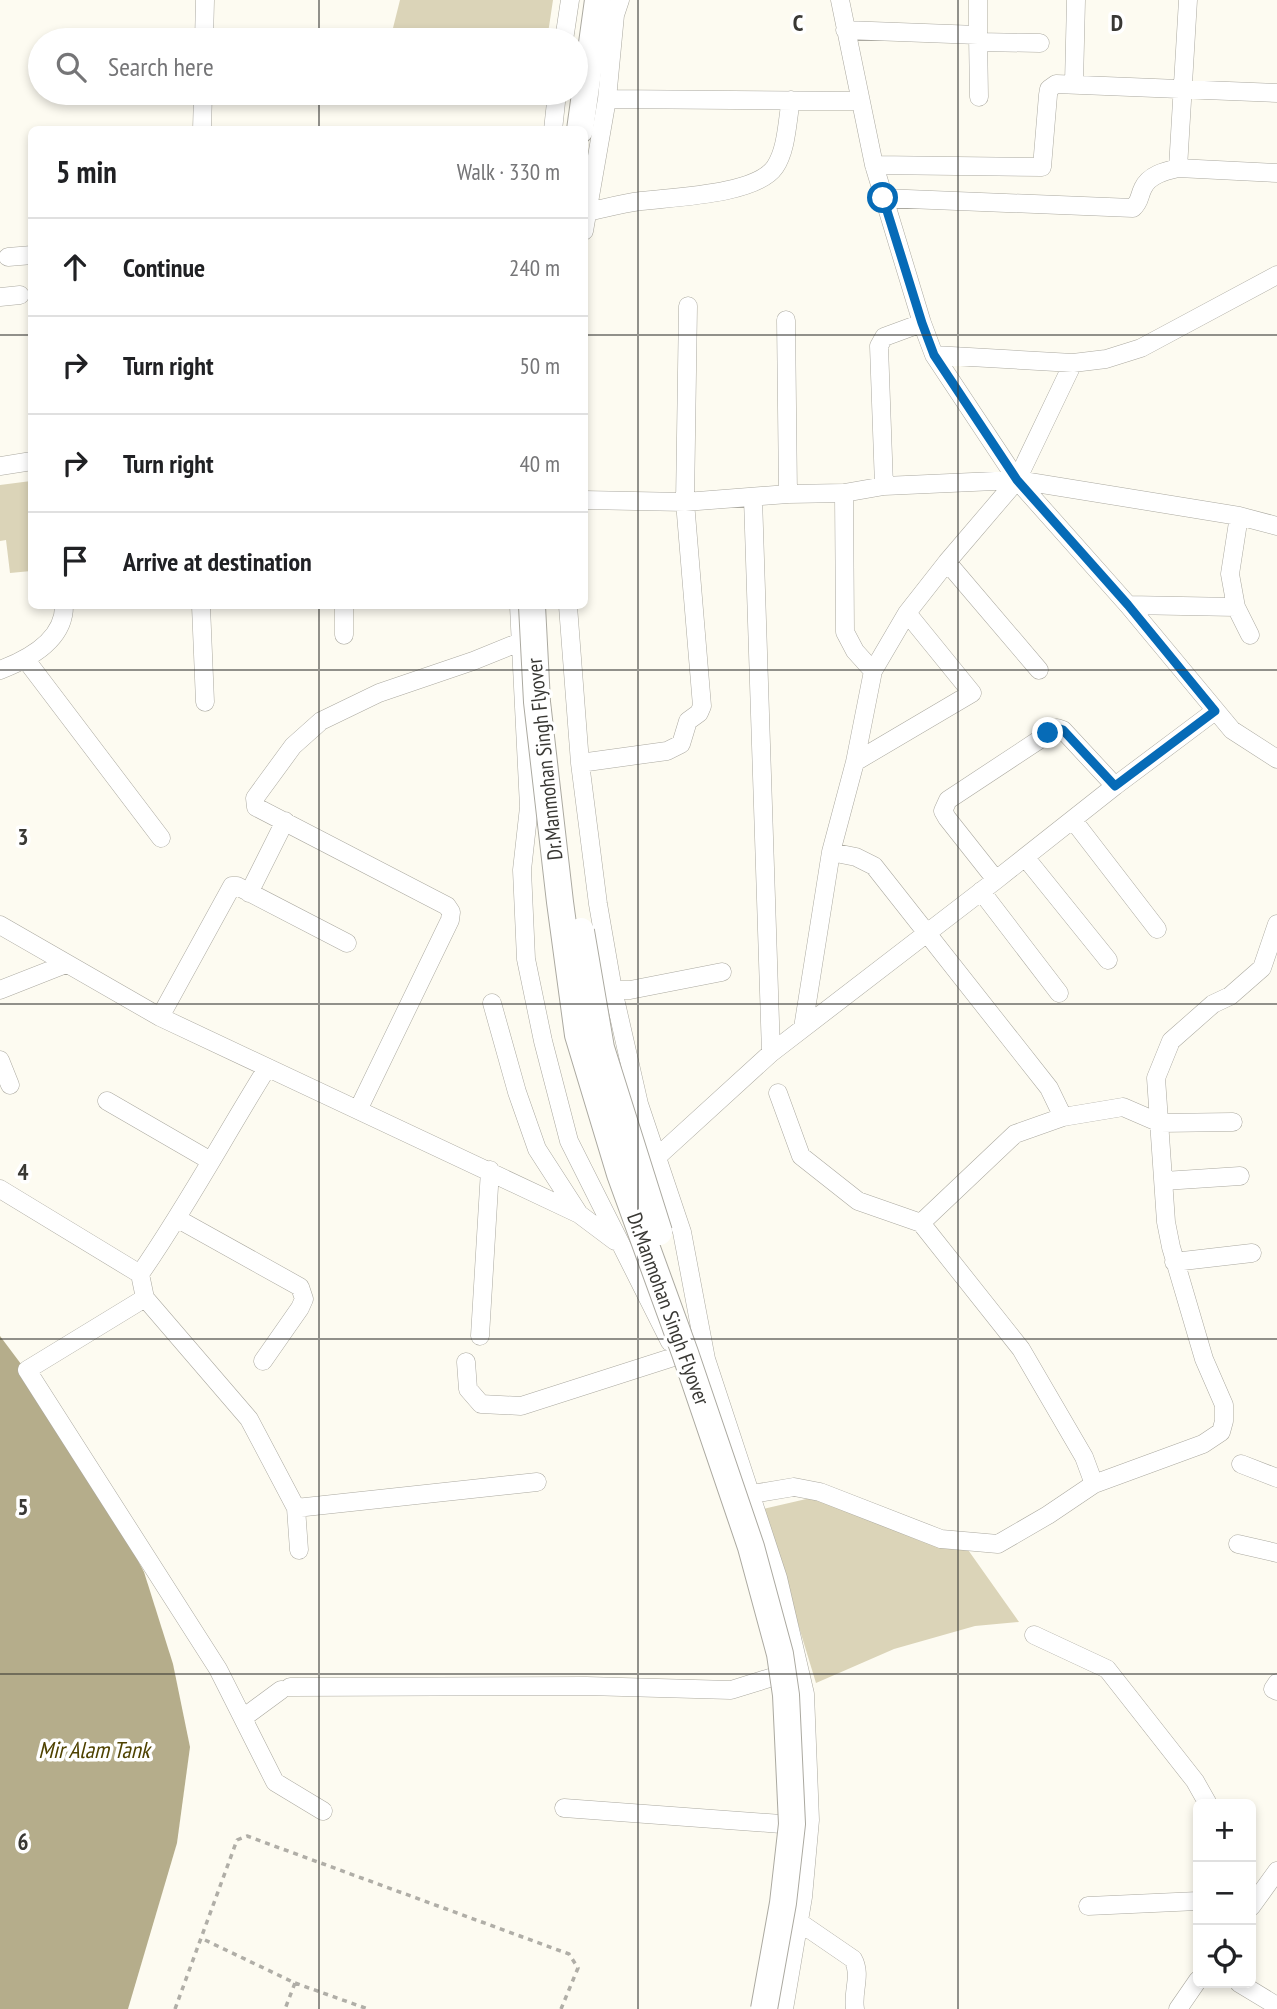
<!DOCTYPE html>
<meta charset="utf-8">
<style>
body{margin:0;font-family:"PT Sans Narrow",sans-serif;background:#f2f2f2;color:#202124}
.controls{position:absolute;right:21px;bottom:21px;display:grid;overflow:hidden;border-radius:10px;box-shadow:0 4px 10px #0003}
.controls button{width:63px;height:63px;display:grid;place-items:center;padding:0;border:0;border-bottom:2px solid #e0e0e0;background:#fff;color:#202124;font:35px sans-serif}
.stop{position:absolute;width:21px;height:21px;margin:-16px;border:5px solid #066bb7;border-radius:50%;background:#fff}
.stop.end{background:#066bb7;border-color:#fff;box-shadow:0 2px 7px #0008}
.list{margin:0;padding:0;list-style:none}
h2{display:flex;justify-content:space-between;align-items:center;height:91px;margin:0;padding:0 28px;font-size:30px}
h2 small{font-size:23px;font-weight:400;color:#757577}
.list li{display:grid;grid-template-columns:46px 1fr auto;gap:21px;align-items:center;box-sizing:border-box;height:98px;padding:0 28px;border-top:2px solid #e0e0e0}
.list b{display:block;font-size:26px;white-space:nowrap}
.list em{font-size:23px;font-style:normal;color:#757577}
.icon{flex:none;width:38px;height:38px;fill:none;stroke:currentColor;stroke-width:2;stroke-linecap:round;stroke-linejoin:round}
.map{position:relative;flex:none;width:1277px;height:2009px;overflow:hidden}
.search{position:absolute;background:#fff;box-shadow:0 4px 10px #0003;left:28px;top:28px;width:560px;height:77px;display:flex;align-items:center;gap:18px;box-sizing:border-box;padding:0 24px;border-radius:38px;color:#757577;font-size:26px}
.panel{position:absolute;background:#fff;box-shadow:0 4px 10px #0003;left:28px;top:126px;width:560px;height:483px;border-radius:10px}
.map>svg:first-child{display:block}
.green{fill:#dbd4b8}
.water{fill:#b5ad8b}
.lines{fill:none;stroke-linecap:round;stroke-linejoin:round}
.minor-casing{stroke:#aba9a0;stroke-width:19}
.highway-casing{stroke:#aba9a0;stroke-width:28}
.path{stroke:#b0aea7;stroke-width:3.5;stroke-dasharray:5 5;stroke-linecap:butt}
.minor{stroke:#fff;stroke-width:18}
.highway{stroke:#fff;stroke-width:26}
.highway-bridge-casing{stroke:#aba9a0;stroke-width:28;stroke-linecap:butt}
.highway-bridge{stroke:#fff;stroke-width:26}
.route{stroke:#066bb7;stroke-width:9}
.grid{fill:none;stroke:#393834;stroke-width:2;stroke-opacity:0.55}
.labels{text-anchor:middle;stroke-width:7;stroke-linejoin:round;paint-order:stroke}
.street-label{font-size:21px;fill:#393834;stroke:#fff}
.water-label{font-size:23px;font-style:italic;fill:#4f4201;stroke:#fff}
.grid-label{font-size:23px;text-anchor:middle;font-weight:bold;fill:#393834;stroke:#fff;stroke-width:7;stroke-linejoin:round;paint-order:stroke}
</style>
<div class="map">
<svg width="1277" height="2009" viewBox="0 0 1277 2009">
<rect width="100%" height="100%" fill="#fdfbf1"/>
<path class="green" d="M400,0H553L547,40H390Z
M31,481V571L10,573L6,540L0,541V485Z
M815,1497L923,1542L966,1547L1019,1622L975,1626L894,1649L816,1683L763,1509Z"/>
<path class="water" d="M0,1336L66,1424L144,1572L173,1664L190,1747L177,1843L128,2009H0Z"/>
<g class="lines">
<defs>
<path id="minor" d="M840,0L874,165L922,323L934,355L1017,480L1128,605L1232,730L1277,759
M1188,0L1178,168L1277,173
M845,30L978,35V0
M978,35L979,97
M204,40L205,0
M564,40L570,0
M978,42L1040,43
M1074,83L1076,0
M607,99L859,101
M202,130L203,93
M553,130L557,93
M874,165L1042,167L1048,95L1049,89L1056,84L1277,93
M883,198L1133,208C1140,202 1139,196 1143,188C1149,175 1165,171 1178,168
M588,212C606,208 623,203 641,201C672,197 756,195 775,167C787,149 787,121 791,100
M584,231L607,99L615,15L620,0
M8,257L32,255
M0,297L20,295
M786,320L788,494
M934,355L1073,363L1106,359L1141,348L1277,275
M0,466L32,461
M884,486L879,346L884,337L922,323
M844,493L845,632L855,651L873,671
M753,498L771,1053
M584,500L685,502L788,494L844,493L884,486L1017,480L1239,516L1277,526
M1239,516L1230,574L1236,607L1250,635
M947,562L1039,670
M1128,605L1236,607
M201,606L205,702
M519,606L529,807L522,870L526,959L543,1041L569,1141L670,1342
M568,606L580,763L598,904L613,990L639,1104L682,1232L706,1359L778,1578L805,1694L810,1820L803,1897L784,2009
M344,635V606
M26,660L161,838
M0,670C29,659 64,640 64,606
M855,762L972,693L907,613
M580,763L667,751L681,744L688,721L699,713L702,706L685,502L688,306
M1073,820L1157,929
M831,852L856,857L874,866L1049,1088L1063,1117
M1025,857L1108,960
M996,880L947,818L943,811L948,800L1057,728L1063,730L1115,786
M981,891L1059,993
M249,893L285,821
M0,925L160,1017L579,1214L615,1241
M0,990L66,964
M613,990H630L722,972
M492,1003L517,1092L537,1149L579,1214
M160,1017L232,886H237L347,943
M803,1028L831,852L855,762L873,671L907,613L947,562L1017,480L1073,363
M0,1060L10,1085
M107,1101L209,1160
M358,1110L450,920L451,912L447,906L256,807L255,798L293,746L321,721L379,693L473,661L520,642
M657,1157L771,1053L996,880L1115,786L1215,711
M1164,1181L1240,1176
M0,1189L140,1274L145,1298L249,1419L296,1508L299,1550
M178,1219L300,1287L304,1299L300,1308L263,1361
M921,1223L1015,1134L1063,1117L1123,1107L1160,1123L1233,1122
M1174,1262L1252,1253
M140,1274C186,1208 224,1137 267,1068
M145,1298L27,1370L218,1669L275,1782L323,1811
M480,1336L490,1170
M466,1362L468,1389L481,1404L521,1406L677,1356
M1241,1464L1277,1478
M1094,1484L1203,1444L1221,1432L1224,1421V1405L1204,1359L1171,1247L1166,1222L1156,1078L1171,1041L1213,1004L1230,996L1262,968L1277,924
M752,1494L794,1487L820,1492L941,1539L998,1544L1048,1515L1094,1484L1084,1457L1021,1349L921,1223L858,1201L801,1156L778,1093
M296,1508L537,1482
M1238,1544L1277,1553
M1034,1635L1107,1669L1195,1781L1208,1804
M1277,1683L1273,1689L1277,1691
M290,1687L586,1686L731,1690L776,1676
M243,1718L281,1690
M564,1808L781,1824
M1088,1906L1198,1901
M1251,1907L1277,1871
M799,1922L853,1959C862,1975 852,1991 855,2009
M1239,1983L1277,2006
M1178,2009L1198,1980"/>
<path id="highway" d="M580,130L598,0"/>
</defs>
<use href="#minor" class="minor-casing"/>
<use href="#highway" class="highway-casing"/>
<path class="path" d="M205,1940L295,1983L285,2009
M295,1983L368,2009
M175,2009L237,1840L247,1836L569,1954L578,1968L561,2009"/>
<use href="#minor" class="minor"/>
<use href="#highway" class="highway"/>
<defs>
<path id="highway-bridge" d="M532,606L537,702L560,902L578,1035L620,1174L685,1353L751,1547L780,1654L786,1695L792,1824L783,1903L764,2009
M581,931L601,1048L659,1232"/>
</defs>
<use href="#highway-bridge" class="highway-bridge-casing"/>
<use href="#highway-bridge" class="highway-bridge"/>
</g>
<g class="lines">
<path class="route" d="M883,198L922,323L934,355L1017,480L1128,605L1215,711L1115,786L1063,730L1057,728L1048,733"/>
</g>
<path class="grid" d="M319,0V40M638,0V2009M958,0V2009M319,93V130M0,335H32M584,335H1277M319,606V2009M0,670H1277M0,1004H1277M0,1339H1277M0,1674H1277"/>
<g class="labels">
<g class="street-label">
<text transform="translate(545 759) rotate(-96)" y="7">Dr.Manmohan Singh Flyover</text>
<text transform="translate(668 1309) rotate(70)" y="7">Dr.Manmohan Singh Flyover</text>
</g>
<g class="water-label">
<text x="94" y="1758">Mir Alam Tank</text>
</g>
</g>
<g class="grid-label">
<text x="798" y="31">C</text>
<text x="1117" y="31">D</text>
<text x="23" y="845">3</text>
<text x="23" y="1180">4</text>
<text x="23" y="1515">5</text>
<text x="23" y="1850">6</text>
</g>
</svg>
<div class="controls">
<button>+</button>
<button>−</button>
<button><svg class="icon" aria-label="locate" viewBox="0 0 24 24"><circle cx="12" cy="12" r="6"/><path d="M12 2v4M12 18v4M2 12h4M18 12h4"/></svg></button>
</div>
<div class="stop" style="left:883px;top:198px"></div>
<div class="stop end" style="left:1048px;top:733px"></div>
<div class="search"><svg class="icon" aria-label="search" viewBox="0 0 24 24"><circle cx="10" cy="10" r="6"/><path d="M15 15l6 6"/></svg>Search here</div>
<section class="panel">
<h2>5 min<small>Walk · 330 m</small></h2>
<ul class="list">
<li><svg class="icon" aria-label="ahead" viewBox="0 0 24 24"><path d="M12 20V5M6 11l6-6 6 6"/></svg><div><b>Continue</b></div><em>240 m</em></li>
<li><svg class="icon" aria-label="right" viewBox="0 0 24 24"><path d="M7 20v-9h11M14 6l5 5-5 5"/></svg><div><b>Turn right</b></div><em>50 m</em></li>
<li><svg class="icon" aria-label="right" viewBox="0 0 24 24"><path d="M7 20v-9h11M14 6l5 5-5 5"/></svg><div><b>Turn right</b></div><em>40 m</em></li>
<li><svg class="icon" aria-label="arrive" viewBox="0 0 24 24"><path d="M6 21V4h12l-3 4 3 4H6"/></svg><div><b>Arrive at destination</b></div></li>
</ul>
</section>
</div>
